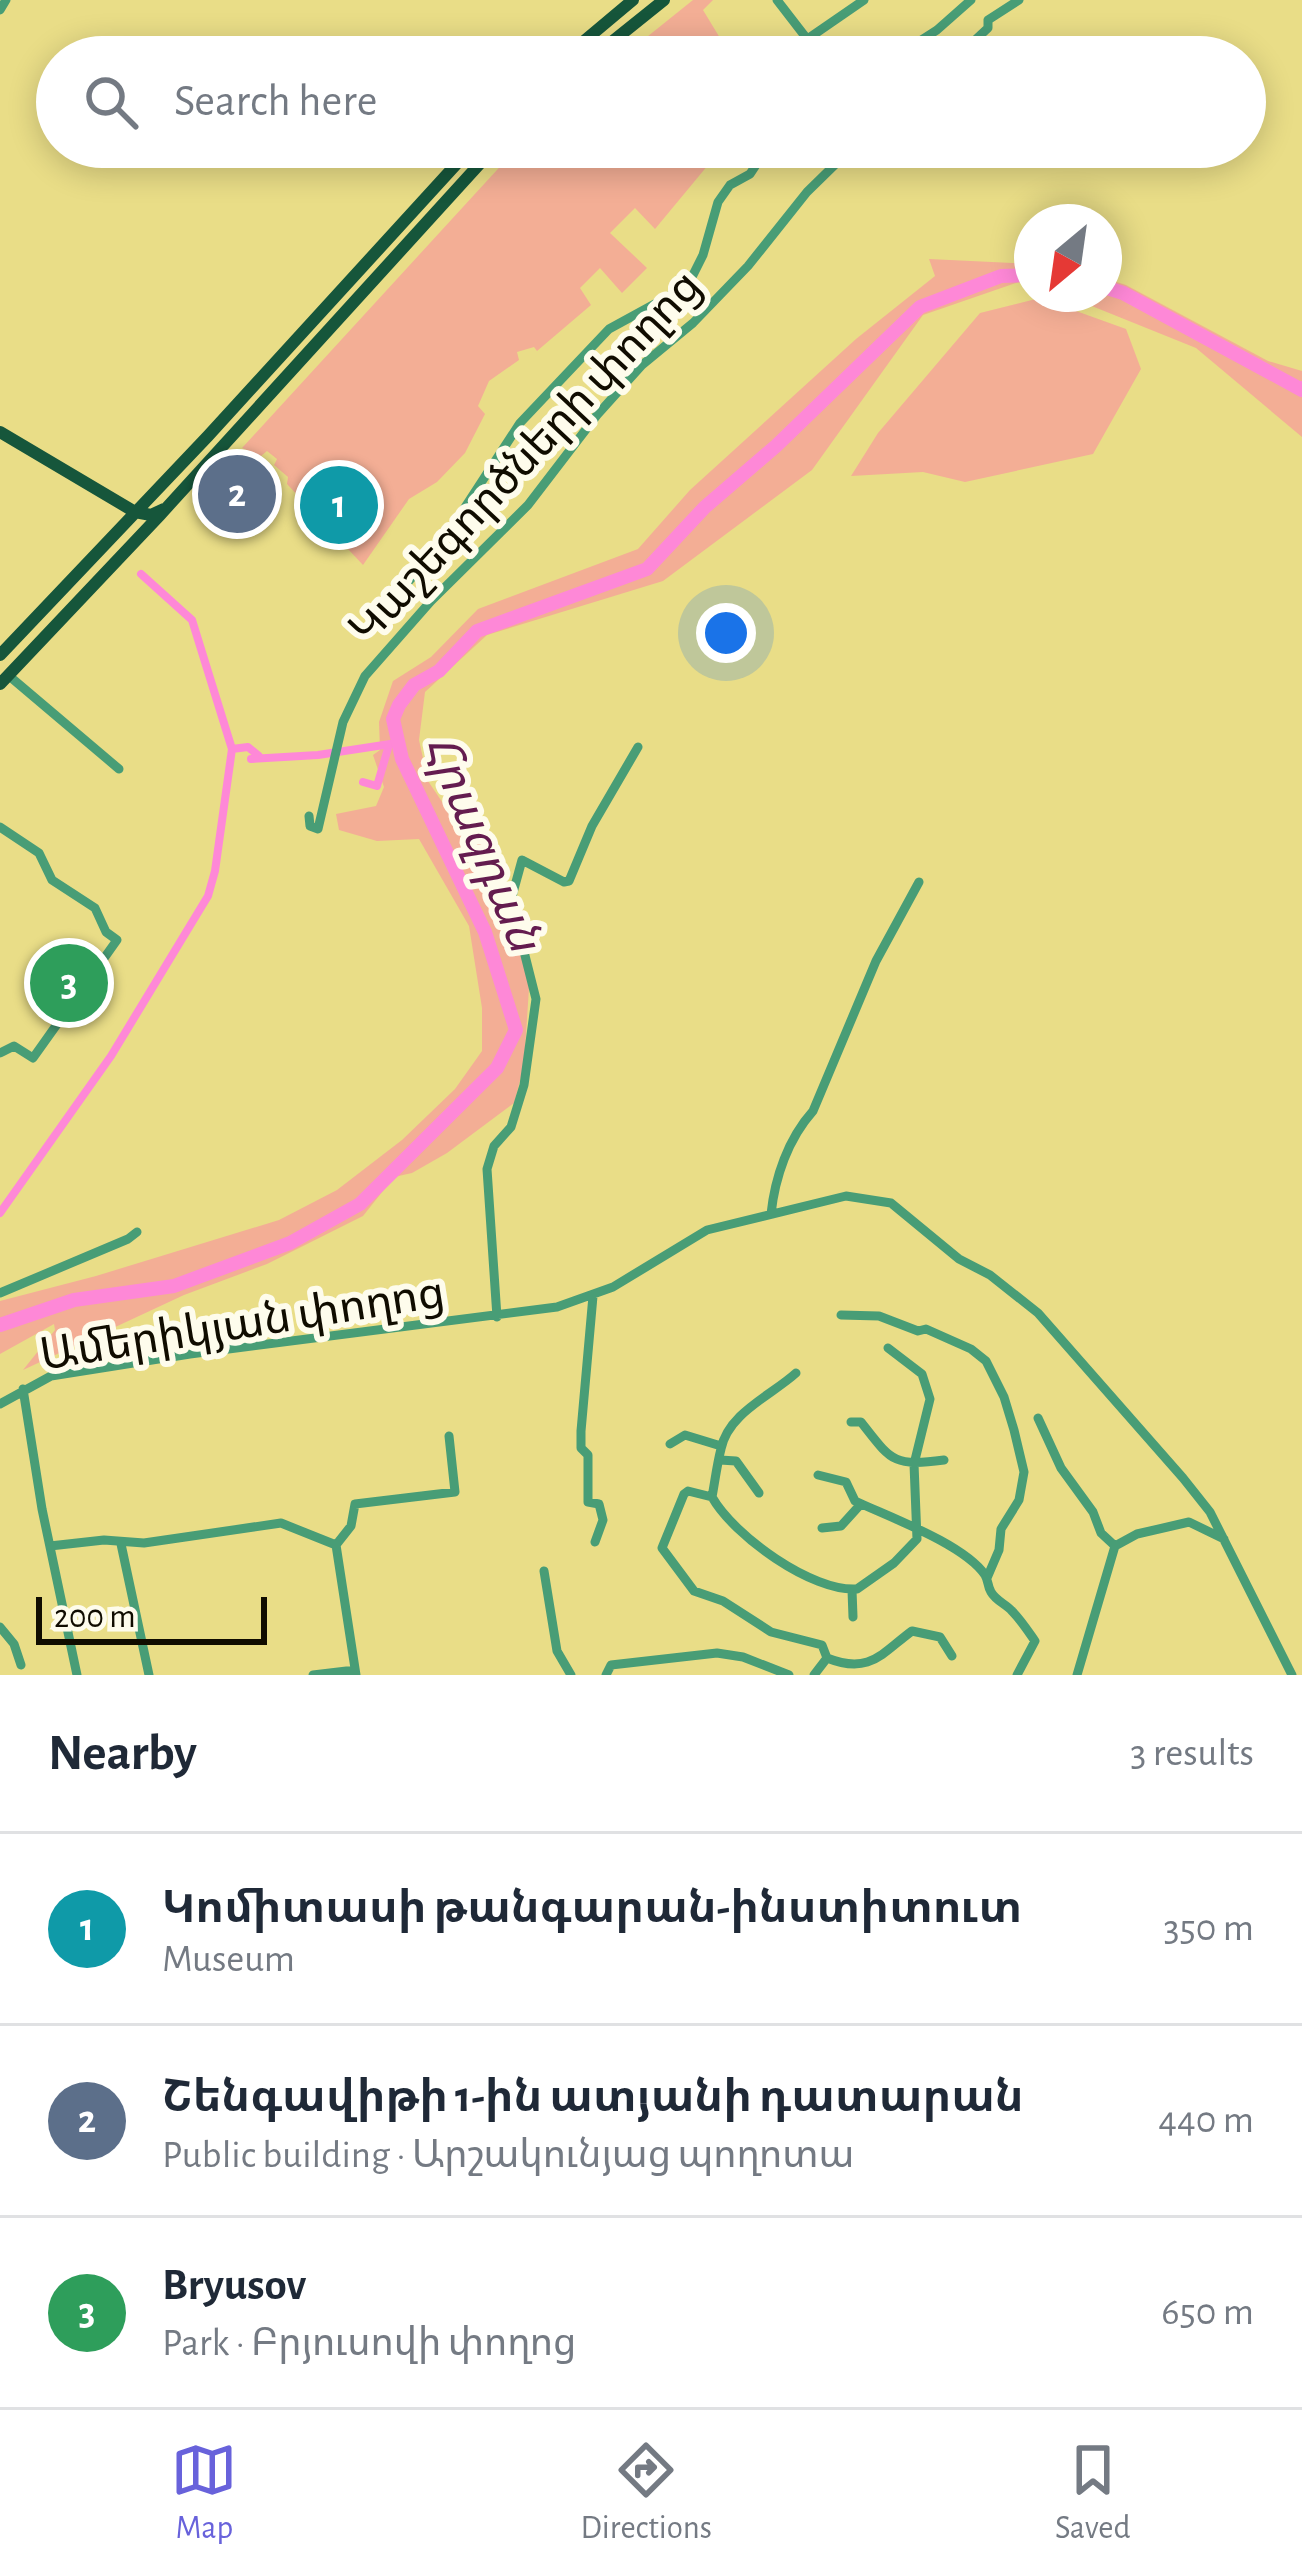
<!DOCTYPE html>
<meta charset="utf-8">
<style>
body{margin:0;font-family:"Alegreya Sans","Noto Sans Armenian",sans-serif;background:#f6f6f7;color:#1f2937}
.compass{position:absolute;left:1014px;top:204px;width:108px;height:108px;border-radius:50%;background:#fff;box-shadow:0 6px 30px #0003;rotate:209deg}
.scale{position:absolute;left:36px;bottom:30px;width:231px;box-sizing:border-box;padding-left:12px;border:6px solid #100c00;border-top:0;font-size:33px;line-height:42px;white-space:nowrap;color:#100c00;-webkit-text-stroke:9px #fefcec;paint-order:stroke}
.you{position:absolute;left:726px;top:633px;width:42px;height:42px;margin:-30px;border:9px solid #fff;border-radius:50%;background:#1a73e8;box-shadow:0 0 0 18px #1a73e833}
.badge{display:grid;place-items:center;width:78px;height:78px;border-radius:50%;background:#6862db;color:#fff;font-size:39px;font-weight:700}
.pin{position:absolute;translate:-50% -50%;border:6px solid #fff;box-shadow:0 3px 12px #0006}
.list{margin:0;padding:0;list-style:none}
h2{display:flex;justify-content:space-between;align-items:center;height:156px;margin:0;padding:0 48px;font-size:51px}
h2 small{font-size:39px;font-weight:400;color:#747a83}
.list li{display:grid;grid-template-columns:78px 1fr auto;gap:36px;align-items:center;box-sizing:border-box;height:192px;padding:0 48px;border-top:3px solid #e0e1e3}
.list b{display:block;font-size:45px;white-space:nowrap}
.list p{margin:0;font-size:39px;white-space:nowrap;color:#747a83}
.list em{font-size:39px;font-style:normal;color:#747a83}
.icon{flex:none;width:66px;height:66px;fill:none;stroke:currentColor;stroke-width:2;stroke-linecap:round;stroke-linejoin:round}
.map{position:relative;flex:none;width:1302px;height:1675px;overflow:hidden}
.search{position:absolute;background:#fff;box-shadow:0 6px 30px #0003;left:36px;right:36px;top:36px;height:132px;display:flex;align-items:center;gap:30px;box-sizing:border-box;padding:0 42px;border-radius:66px;color:#747a83;font-size:45px}
.sheet{height:732px;background:#fff}
nav{display:flex;justify-content:space-around;align-items:center;box-sizing:border-box;height:168px;border-top:3px solid #e0e1e3;background:#fff;font-size:33px;color:#747a83}
nav a{display:grid;justify-items:center;gap:6px}
nav .on{color:#6862db}
.map>svg:first-child{display:block}
.green{fill:#f3ae95}
.lines{fill:none;stroke-linecap:round;stroke-linejoin:round}
.canal{stroke:#fe88d7;stroke-width:8}
.river{stroke:#fe88d7;stroke-width:14}
.minor{stroke:#489d76;stroke-width:9}
.major{stroke:#16563b;stroke-width:12}
.labels{text-anchor:middle;stroke-width:12;stroke-linejoin:round;paint-order:stroke}
.street-label{font-size:45px;fill:#100c00;stroke:#fefcec}
.water-label{font-size:48px;font-style:italic;fill:#641c4f;stroke:#fefcec}
</style>
<div class="map">
<svg width="1302" height="1675" viewBox="0 0 1302 1675">
<rect width="100%" height="100%" fill="#e9dd87"/>
<path class="green" d="M693,0H713L703,10L720,38L697,57H622Z
M518,147H723L655,229L635,208L610,233L647,268L622,293L600,268L580,288L591,305L537,351L534,347L517,352L519,360L489,381L478,406L485,414L465,453L437,482L409,499L363,565L287,484L288,477L274,465L277,459L267,451L261,456L242,448Z
M929,259L1032,264V286L1019,282L923,315L812,470L663,581L487,635L425,692L419,740L428,781L457,824L490,852L519,940L529,988L524,1066L514,1103L447,1153L412,1173L394,1177L363,1216L267,1264L184,1295L23,1370L55,1330L54,1324L0,1354V1301L96,1276L279,1220L337,1190L402,1140L455,1089L482,1051V1008L469,926L419,839L377,841L339,830L336,814L376,806L384,787L373,755L380,750L379,722L393,681L431,657L478,609L638,549L690,490L856,339L935,276Z
M1104,278L1126,285L1268,361L1302,371V437L1196,348L1062,294H1104Z
M1040,298L1126,329L1141,369L1093,454L965,482L923,472L851,476L878,433L980,313Z"/>
<g class="lines">
<path class="canal" d="M1299,386L1302,385
M232,749L248,747L259,756
M251,759L318,755L397,743
M363,782L377,786L389,745
M0,1213L111,1056L208,896L215,871L232,749L192,620L141,574"/>
<path class="river" d="M1104,287L1123,293L1302,390
M0,1325L74,1300L174,1286L290,1243L360,1204L497,1068L516,1030L485,932L402,759L393,719L399,705L414,685L439,671L477,631L647,569L705,507L776,446L920,307L1001,276L1032,275"/>
<path class="minor" d="M777,0L821,57
M0,10L6,0
M988,20L1019,0
M806,40L864,0
M895,57L937,30L971,0
M957,57L988,28V20
M387,607L445,538L520,423L609,329L673,294L693,275L703,255L718,202L730,185L750,174L768,147
M8,675L119,769
M309,816L310,826L318,829L343,722L365,676L431,601L528,505L597,415L642,365L693,323L748,266L807,192L853,147
M0,827L39,853L52,880L95,908L106,932L117,940L33,1058L14,1046L0,1053
M771,1214C775,1177 788,1139 813,1111L876,961L919,882
M0,1293L128,1239L137,1232
M593,1296L581,1431V1448L588,1455V1502L599,1504L603,1520L595,1542
M841,1315L879,1316L918,1331L926,1329L971,1349L986,1361L1004,1397L1014,1430L1024,1472L1019,1500L1001,1529L999,1550L987,1578
M497,1317L487,1169L494,1146L511,1127L524,1085L536,999L511,900L522,860L564,882L569,881L592,826L638,747
M796,1373C772,1395 728,1413 721,1449C717,1464 715,1481 712,1497C734,1536 812,1592 857,1589L894,1563L917,1539L914,1464L930,1399L922,1374L888,1348
M23,1389L42,1509L77,1675
M0,1404L51,1376L190,1354L557,1307L613,1287L707,1230L846,1196L891,1203L959,1259L990,1275L1038,1313L1183,1478L1210,1512L1292,1675
M1038,1418L1061,1468L1093,1512L1101,1533L1115,1546
M851,1422H861C891,1460 892,1467 944,1460
M670,1444L685,1435L721,1446
M720,1460L736,1461L759,1493
M818,1475L846,1482L855,1501C889,1517 964,1544 985,1575C989,1582 987,1585 991,1592C996,1601 1006,1604 1012,1611C1021,1620 1028,1631 1035,1641L1017,1675
M712,1497L688,1491L684,1494L662,1548L694,1591L723,1601L771,1632L822,1645L827,1658C870,1675 882,1653 912,1631L940,1637L952,1656
M822,1528L841,1526L860,1505
M121,1544L149,1675
M336,1545L351,1526L355,1504L455,1492L449,1436
M336,1545L356,1675
M50,1546L104,1540L144,1543L281,1523L336,1545
M544,1571L557,1651L571,1675
M852,1590L853,1617
M0,1627L14,1644L21,1665
M313,1675L355,1670
M606,1675L611,1665L717,1653L743,1657L789,1675
M814,1675L827,1658
M1077,1675L1115,1546L1137,1534L1189,1522L1224,1539"/>
<path class="major" d="M565,57L633,0
M593,57L664,0
M0,432L135,512L151,515L164,509
M0,655L208,436L472,147
M0,684L160,515L495,147"/>
</g>
<g class="labels">
<g class="street-label">
<text transform="translate(524 456) rotate(-47)" y="16">Կաշեգործների փողոց</text>
<text transform="translate(242 1322) rotate(-9)" y="16">Ամերիկյան փողոց</text>
</g>
<g class="water-label">
<text transform="translate(484 842) rotate(67)" y="17">Հրազդան</text>
</g>
</g>
</svg>
<svg class="compass" viewBox="-18 -18 36 36"><path d="M0-13l5 13h-10z" fill="#e53935"/><path d="M0 13l5-13h-10z" fill="#747a83"/></svg>
<div class="scale">200 m</div>
<div class="you"></div>
<div class="pin badge" style="left:339px;top:505px;background:#0f9aa8">1</div>
<div class="pin badge" style="left:237px;top:494px;background:#5c6f8a">2</div>
<div class="pin badge" style="left:69px;top:983px;background:#2e9e5b">3</div>
<div class="search"><svg class="icon" aria-label="search" viewBox="0 0 24 24"><circle cx="10" cy="10" r="6"/><path d="M15 15l6 6"/></svg>Search here</div>
</div>
<section class="sheet">
<h2>Nearby<small>3 results</small></h2>
<ul class="list">
<li><span class="badge" style="background:#0f9aa8">1</span><div><b>Կոմիտասի թանգարան-ինստիտուտ</b><p>Museum</p></div><em>350 m</em></li>
<li><span class="badge" style="background:#5c6f8a">2</span><div><b>Շենգավիթի 1-ին ատյանի դատարան</b><p>Public building · Արշակունյաց պողոտա</p></div><em>440 m</em></li>
<li><span class="badge" style="background:#2e9e5b">3</span><div><b>Bryusov</b><p>Park · Բրյուսովի փողոց</p></div><em>650 m</em></li>
</ul>
</section>
<nav>
<a class="on"><svg class="icon" aria-label="map" viewBox="0 0 24 24"><path d="M3 6l6-2 6 2 6-2v14l-6 2-6-2-6 2zM9 4v14M15 6v14"/></svg>Map</a>
<a><svg class="icon" aria-label="directions" viewBox="0 0 24 24"><path d="M12 3l9 9-9 9-9-9zM9 14v-3h6M13 9l2 2-2 2"/></svg>Directions</a>
<a><svg class="icon" aria-label="saved" viewBox="0 0 24 24"><path d="M7 4h10v16l-5-4-5 4z"/></svg>Saved</a>
</nav>
